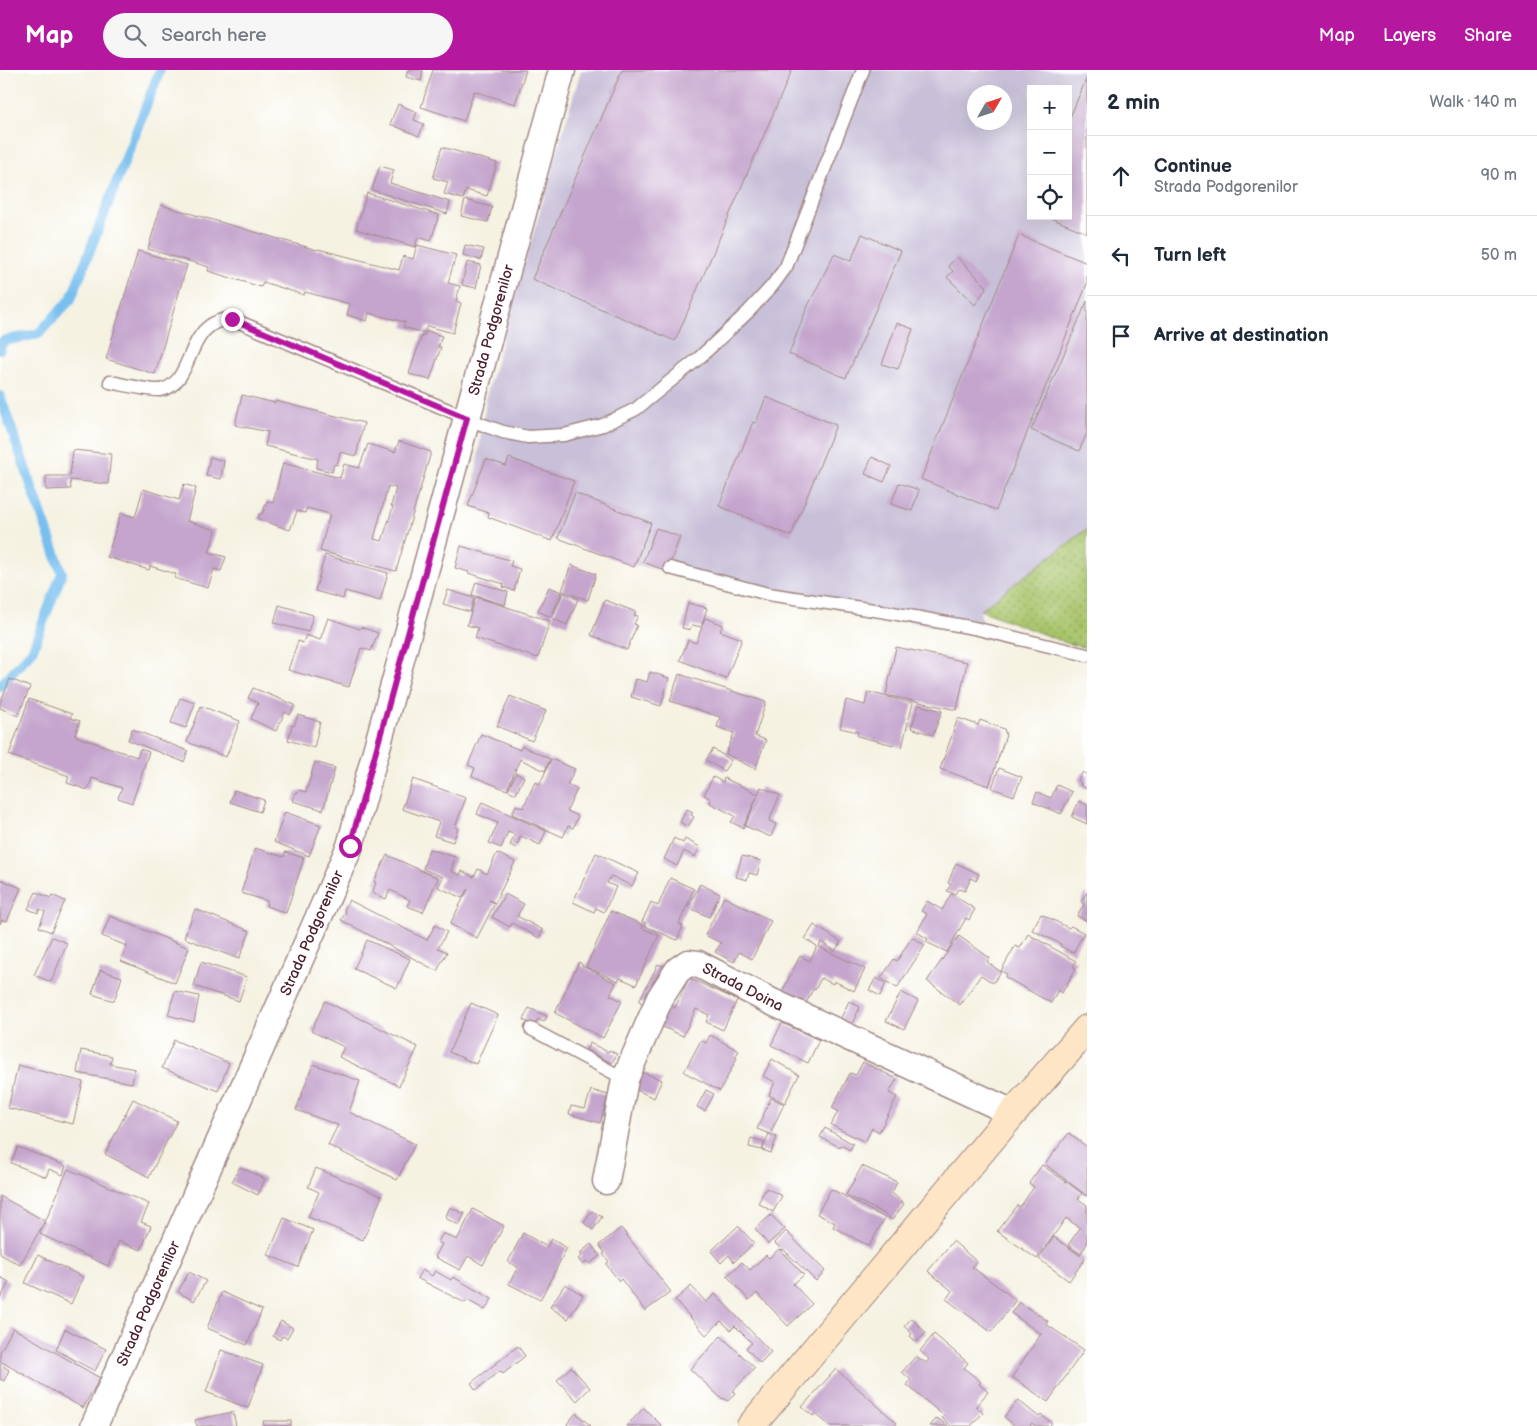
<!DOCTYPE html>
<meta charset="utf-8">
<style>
body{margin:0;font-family:"Balsamiq Sans",sans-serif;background:#f6f6f7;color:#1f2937}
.controls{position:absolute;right:15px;top:15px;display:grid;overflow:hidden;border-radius:0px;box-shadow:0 5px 20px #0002}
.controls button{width:45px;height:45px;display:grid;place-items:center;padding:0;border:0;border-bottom:1px solid #e0e1e3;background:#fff;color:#1f2937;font:25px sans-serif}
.compass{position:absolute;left:967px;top:15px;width:45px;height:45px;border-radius:50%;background:#fff;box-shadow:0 5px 20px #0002;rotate:51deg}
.stop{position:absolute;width:15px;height:15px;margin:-11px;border:4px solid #b5179e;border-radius:50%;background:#fff}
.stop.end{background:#b5179e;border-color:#fff;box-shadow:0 1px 5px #0008}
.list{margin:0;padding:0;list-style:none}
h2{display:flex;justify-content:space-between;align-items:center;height:65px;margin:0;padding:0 20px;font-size:21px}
h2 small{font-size:16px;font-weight:400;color:#747a83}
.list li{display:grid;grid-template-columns:32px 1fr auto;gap:15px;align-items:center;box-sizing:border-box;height:80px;padding:0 20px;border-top:1px solid #e0e1e3}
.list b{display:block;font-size:19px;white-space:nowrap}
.list p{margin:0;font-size:16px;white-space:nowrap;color:#747a83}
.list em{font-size:16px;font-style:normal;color:#747a83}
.icon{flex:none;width:28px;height:28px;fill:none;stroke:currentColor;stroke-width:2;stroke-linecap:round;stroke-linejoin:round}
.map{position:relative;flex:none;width:1087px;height:1356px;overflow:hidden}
header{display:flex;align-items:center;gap:30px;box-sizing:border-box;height:70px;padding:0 25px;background:#b5179e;color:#fff}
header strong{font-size:24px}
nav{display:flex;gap:28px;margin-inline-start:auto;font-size:18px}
.search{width:350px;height:45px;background:#f6f6f7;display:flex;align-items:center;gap:12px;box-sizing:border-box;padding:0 18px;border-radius:28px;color:#747a83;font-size:19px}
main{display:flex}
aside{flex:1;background:#fff}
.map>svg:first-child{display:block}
.industrial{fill:#c8bfd8;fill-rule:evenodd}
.park{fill:url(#park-dots);stroke:#79724b}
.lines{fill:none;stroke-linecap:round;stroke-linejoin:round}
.stream{stroke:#78bfef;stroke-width:10}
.building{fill:#c5a5cd;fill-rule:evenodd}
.lane-casing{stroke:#a08886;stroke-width:15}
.street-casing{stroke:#a08886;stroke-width:29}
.secondary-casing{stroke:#a08886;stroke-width:30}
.lane{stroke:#fff;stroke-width:12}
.street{stroke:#fff;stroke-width:26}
.secondary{stroke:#fee5c5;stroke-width:28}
.route{stroke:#b5179e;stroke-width:6}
.labels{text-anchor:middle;stroke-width:4;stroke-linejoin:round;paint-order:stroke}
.street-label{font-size:15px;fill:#4a1f2b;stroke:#fff}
</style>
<header>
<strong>Map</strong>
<div class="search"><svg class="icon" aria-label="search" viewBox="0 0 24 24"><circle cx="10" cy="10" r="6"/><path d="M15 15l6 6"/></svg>Search here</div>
<nav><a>Map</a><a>Layers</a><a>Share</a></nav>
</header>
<main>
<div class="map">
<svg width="1087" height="1356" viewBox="0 0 1087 1356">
<defs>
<pattern id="park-dots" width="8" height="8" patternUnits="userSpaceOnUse" patternTransform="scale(1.25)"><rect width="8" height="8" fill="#a8c46b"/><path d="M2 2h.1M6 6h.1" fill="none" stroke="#8b9f58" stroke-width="1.8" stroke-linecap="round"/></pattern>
</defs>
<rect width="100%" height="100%" fill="#fff"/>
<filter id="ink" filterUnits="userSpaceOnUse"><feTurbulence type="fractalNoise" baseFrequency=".02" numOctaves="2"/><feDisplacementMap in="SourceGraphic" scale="10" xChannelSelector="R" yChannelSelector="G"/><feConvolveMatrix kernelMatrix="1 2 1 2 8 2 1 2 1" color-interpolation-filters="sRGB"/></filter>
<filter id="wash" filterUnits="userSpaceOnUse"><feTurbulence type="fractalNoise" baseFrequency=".0096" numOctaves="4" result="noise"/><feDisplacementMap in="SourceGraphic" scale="20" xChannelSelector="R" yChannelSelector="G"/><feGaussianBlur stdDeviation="1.12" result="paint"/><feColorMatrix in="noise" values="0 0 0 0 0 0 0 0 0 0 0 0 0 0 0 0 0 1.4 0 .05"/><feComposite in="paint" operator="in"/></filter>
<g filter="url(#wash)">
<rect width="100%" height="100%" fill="#f5f2e2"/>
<path class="industrial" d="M581,0H1087V459L980,540L985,567L635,495L471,437L487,323ZM1031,19H1068V146H1031ZM974,22H1004V52H974Z"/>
<path class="park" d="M1087,459V578L1066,573L980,540Z"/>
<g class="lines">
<path class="stream" d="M0,279L3,271L38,264L71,229L160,0
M0,326L62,503L32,581L0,616"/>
</g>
<g id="blocks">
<path class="building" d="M408,0H423L421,11L406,7Z
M433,0H526L515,34L474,21L464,51L421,37Z
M622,0H792L675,271L532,209Z
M1087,7V163L1046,146H1068V52Z
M398,34L417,42L414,50L424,54L419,66L390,54Z
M442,77L497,93L487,126L466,120L463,129L444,124L448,112L433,108Z
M380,96L394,100L390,113L450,132L447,144L372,120Z
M367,123L439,145L431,171L418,167L415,177L356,159Z
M465,130L492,137L488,152L461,146Z
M161,135L317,180L318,179L399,200L403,186L413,189L417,175L456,185L448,213L460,216L456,231L461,233L453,263L427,256L424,263L403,257L405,252L369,243L367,251L347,245L350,234L305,222L304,225L263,212L261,217L208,201L209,197L148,179Z
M862,164L901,181L846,308L789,284L806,240L834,184L851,191Z
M1019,165L1087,193V214L996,440L921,409Z
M465,175L484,179L481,190L463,185Z
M138,181L187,195L155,304L106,289Z
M957,187L987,217L975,235L947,207L953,201L948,196Z
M467,192L481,195L476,218L462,215Z
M1087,231V363L1079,381L1031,360Z
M897,253L913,259L898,299L882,294Z
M427,261L442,266L438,277H441L430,310L409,304L422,265H425Z
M242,325L275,333L276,331L364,353L356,386L340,382L337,395L334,394L332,402L316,398L318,389L265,376L268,362L235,355Z
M766,327L836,355L791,466L719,436L753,352L756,353Z
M399,371L431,382L396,501L320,481L330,444L307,438L305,443L297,441L290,460L258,449L260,443L262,444L267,431L273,433L283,393L340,408L344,394L359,398L368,374L395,382ZM388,416L396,418L391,436L393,437L382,471L374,469Z
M73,380L111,384L108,414L70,410L71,419L46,420V406H70Z
M210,387L224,391L221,409L206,406Z
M872,387L891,396L884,412L865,404Z
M509,388L574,411L552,471L488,447L489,443L468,436L486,389L506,396Z
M899,413L919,420L912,441L891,434Z
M184,414L196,418L187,451L216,460L209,482L226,487L221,501L214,499L208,518L174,508L176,504L150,496L149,500L107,487L121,443L135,447L143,419L179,430Z
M575,423L651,453L634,497L558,468Z
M656,458L680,467L667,501L643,492Z
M461,476L512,491L510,496L520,499L514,521L503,517L504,514L468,503L469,502L455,498Z
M325,485L388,503L380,531L345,521L343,529L315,521Z
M571,495L596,504L588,530L562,521Z
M476,512L508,522L505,535L472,525Z
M549,517L562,522L551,547L538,541Z
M448,520L474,528L470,542L443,534Z
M563,523L578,529L567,555L552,548Z
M476,527L550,551L538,588L475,568L478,558L467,555Z
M605,530L636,542L634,545L638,546L634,554L637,555L627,580L591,565Z
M688,533L707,538L702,555L705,548L723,555L720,561L742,569L726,609L680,590L688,570L696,573L702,557L692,555L690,560L682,558Z
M279,535L313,545L308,562L274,553Z
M328,548L360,559L361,557L378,563L371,581L361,578L349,617L288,600L298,571L303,573L306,565L320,570Z
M896,577L967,592L957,640L886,625Z
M650,602L669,608L661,636L631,627L636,609L647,612Z
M679,604L766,632L755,666L766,670L755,699L726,684L734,663L717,657L720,647L670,631Z
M10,609L30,617L18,646L0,638V633Z
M253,618L295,635L290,645L285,642L276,661L251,649L258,633L248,628Z
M868,622L913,633L902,677L857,666L858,662L840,658L846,630L865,635Z
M510,626L546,641L532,671L497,656Z
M180,628L195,633L186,658L171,653Z
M29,629L72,644L70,648L80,651L75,665L81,668L137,687L140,679L149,682L132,733L118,728L122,718L92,708L88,720L67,713L69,706L9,685Z
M919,635L942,641L933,665L911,658Z
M201,636L240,651L226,687L187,672Z
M298,645L320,652L314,678L288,670L292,655L294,656Z
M958,648L978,655L980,650L1004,659L1006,665L989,716L940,699Z
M132,659L188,681L184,692L128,670Z
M481,664L520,680L522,676L550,689L545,701L520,689L507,720L472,706L475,698L468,695Z
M713,679L731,690L724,701L706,690Z
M551,689L575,699L567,715L577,719L567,741L578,746L573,758L568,756L563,767L512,744L516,735L523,738L535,712L540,714Z
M315,692L335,698L323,740L293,731L296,722L298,723L299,720L306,722Z
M999,698L1022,707L1014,726L992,718Z
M1083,702L1087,705V719L1080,715L1081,713L1078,710Z
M516,703L524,707L516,724L508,720Z
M713,707L723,712L724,708L758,724L761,717L780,725L769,751L776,754L771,767L745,756L757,727L743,758L731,752L735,746L710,733L711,729L704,725Z
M413,709L466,728L455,757L458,758L453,772L434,766L439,752L402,739Z
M1057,715L1072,722L1061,744L1033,732L1037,722L1051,728Z
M234,720L264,730L260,742L230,732Z
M1079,731L1087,735V754L1072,747Z
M482,732L546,761L540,775L521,766L516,778L510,775L515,765L508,762L501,778L489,773L498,753L477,744Z
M687,739L693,742L691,745L694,747L688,757L680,752Z
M285,742L321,755L309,786L274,772Z
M674,768L683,773L685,769L700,777L695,787L684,781L677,796L664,789Z
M255,778L284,787L285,782L304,788L286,843L266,836L267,831L241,823Z
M429,779L455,787L451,801L460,805L462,801L474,807L478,799L487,804L497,783L515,792L495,833L489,830L495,833L477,868L450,854L468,819L462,828L438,817L443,807L423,799Z
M596,783L639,803L632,816L611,806L607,813L616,817L604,842L596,838L594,842L573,832Z
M387,785L438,808L423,842L407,836L410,830L390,820L386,829L372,823L376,813L374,812Z
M742,786L761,791L757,805L749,803L747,810L736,807Z
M956,793L979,804L976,811L971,808L965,821L958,819L955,824L947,821L951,814L948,813Z
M670,808L694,819L679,854L683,856L677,870L645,856L646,853L642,852L651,832L658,836Z
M0,809L21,818L7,851L2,850L0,854Z
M700,814L720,824L709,847L688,837Z
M36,822L51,828L52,825L65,831L51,862L39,857L45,842L40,839L38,843L28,839Z
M1087,822V851L1077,846L1084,834L1081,832Z
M505,824L524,834L517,846L543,860L539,868L512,853L510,857L492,847Z
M951,824L975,839L969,850L966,848L947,882L926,872L928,869L917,862L927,844L921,841L927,831L942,840Z
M724,827L771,851L752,889L739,882L734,892L715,882L721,873L705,865Z
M349,830L427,870L435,855L447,862L438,878L447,882L437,901L341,850L346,842L344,840Z
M195,839L250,861L239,889L184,868Z
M611,841L643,855L642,858L659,865L636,915L620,908L618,911L586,897Z
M1041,844L1069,858L1071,856L1084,863L1073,883L1060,876L1061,874L1032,860Z
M110,846L189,878L175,913L121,891L127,876L102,866Z
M814,855L841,872L835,881L821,872L819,877L865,899L854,921L834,911L833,914L821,908L815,920L813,919L802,942L778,930L800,886L810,891L817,876L805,869Z
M1028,864L1076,891L1073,897L1076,898L1062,923L1058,920L1051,933L1005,907L1007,904L1001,901L1015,876L1020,878Z
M959,866L990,888L987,892L1001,902L993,913L981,905L960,935L927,911Z
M52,867L67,873L51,912L34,905Z
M912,867L925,875L897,918L881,908L894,889L897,891Z
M367,870L410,889L397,918L354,899Z
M201,892L247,907L239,931L194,916Z
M579,892L582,894V896L616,913L610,925L622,931L603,968L555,943Z
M658,894L665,897L646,935L639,931Z
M100,900L122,907L114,931L92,924Z
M689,908L737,930L723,960L706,952L709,945L696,939L683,966L656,954L665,934L675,938Z
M876,908L886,913L880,926L869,920Z
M175,921L199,926L194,952L168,945Z
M901,922L918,931L904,959L886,951Z
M325,931L418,977L399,1016L339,987L344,977L311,961Z
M849,931L860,937L851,956L840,950Z
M471,933L498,945L476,994L449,982Z
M529,938L547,946L544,952L538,949L535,955L523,950Z
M782,953L819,970L808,993L771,975Z
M710,965L739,981L735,987L737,988L720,1021L684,1002L701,970L706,973Z
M174,970L229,993L218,1021L162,998Z
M590,973L608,982L609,980L617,984L612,993L586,980Z
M81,980L112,986L110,994L135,999L132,1013L77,1003Z
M772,989L799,1005L785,1033L769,1025L775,1012L763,1006Z
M863,992L897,1009L889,1023L897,1027L879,1062L872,1058L865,1072L831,1055L838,1041L832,1038L850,1003L856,1005Z
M313,994L360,1011L349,1042L415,1074L397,1110L328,1075L338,1055L296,1040Z
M18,995L83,1012L73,1054L8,1038Z
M640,1001L662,1010L654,1028L632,1018Z
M591,1020L608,1025L600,1053L569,1044L571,1036L585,1039Z
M706,1020L714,1024L705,1041L697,1037Z
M771,1028L784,1034L770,1064L757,1059Z
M133,1029L177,1051L149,1107L105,1084Z
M825,1058L853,1074L850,1080L841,1075L840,1077L820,1067Z
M1069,1063L1087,1077V1126L1045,1094Z
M769,1064L777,1067L771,1083L762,1080Z
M751,1068L765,1072L762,1080L749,1077Z
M18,1077L66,1096L63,1105L49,1099L46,1107L11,1093Z
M1042,1095L1082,1123L1078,1129L1087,1135V1174L1080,1184L1068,1175L1080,1158L1066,1148L1037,1189L997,1161L1017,1135L1020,1137L1034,1117L1029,1113Z
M862,1096L897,1112L892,1123L904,1134L892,1150L883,1143L846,1125Z
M240,1097L265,1109L258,1125L232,1112Z
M316,1098L382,1126L363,1170L308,1147L319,1122L308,1117Z
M68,1099L149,1134L141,1152L151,1156L141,1180L119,1171L108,1196L40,1164Z
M766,1118L782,1126L773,1142L758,1133Z
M831,1119L885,1148L869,1176L833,1157L835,1153L817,1144Z
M0,1126L45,1151L20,1195L0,1184Z
M450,1137L462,1143H465L459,1155L445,1148Z
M473,1139L504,1156L483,1195L468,1186L460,1200L435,1187L442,1174L438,1172L443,1163L457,1170Z
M592,1141L602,1147L593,1160L584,1153Z
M771,1145L785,1159L768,1174L755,1159Z
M284,1148L313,1160L298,1197L268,1185Z
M738,1156L754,1173L734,1192L729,1185L721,1193L711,1181Z
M621,1158L671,1222L645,1241L621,1209L619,1211L606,1194L609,1192L603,1184L605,1183L599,1175Z
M786,1161L825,1201L816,1211L783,1179L782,1180L775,1173Z
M523,1163L547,1177L551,1169L567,1178L540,1230L509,1214L518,1197L508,1192Z
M1054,1167L1085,1189L1069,1211L1039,1189Z
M953,1171L976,1191L972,1197L1016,1230L991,1262L946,1229L952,1221L928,1201Z
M591,1174L600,1186L589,1194L587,1191L583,1195L578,1189L582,1186L580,1183Z
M779,1179L804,1205L793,1214L812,1234L788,1256L757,1223L749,1230L727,1206L742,1192L750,1200L766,1185L769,1188Z
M38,1185L83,1207L71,1234L25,1213Z
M422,1200L432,1206L435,1201L451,1210L453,1207L492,1229L485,1240L467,1230L465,1233L417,1208Z
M189,1202L206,1211L194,1231L178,1222Z
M0,1207L9,1212L0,1229Z
M565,1214L583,1225L568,1249L550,1237Z
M691,1216L706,1232L715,1224L771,1282L760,1293L746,1278L752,1273L735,1256L731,1260L721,1251L706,1265L675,1230Z
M222,1222L262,1240L247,1275L207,1258Z
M1019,1232L1048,1251L1046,1254L1084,1280L1048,1332L1012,1307L1041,1264L1011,1243Z
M912,1248L926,1263L916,1272L910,1266L912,1264L904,1256Z
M281,1251L293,1258L287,1268L282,1266L280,1270L273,1266Z
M13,1258L100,1308L83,1338L0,1291V1282Z
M65,1259L106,1279L95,1301L56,1280Z
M934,1264L968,1293L964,1298L981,1312L979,1314L988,1322L976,1336L983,1343L971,1356H951L942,1348L944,1346L907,1315L911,1310L902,1302L916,1286L926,1293L929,1289L920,1281Z
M721,1266L755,1298L733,1321L735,1323L728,1331L723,1328L722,1329L690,1299Z
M518,1276L525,1286L503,1304L500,1301L476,1320L471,1313Z
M221,1280L263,1295L248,1338L206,1322Z
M0,1294L9,1300L4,1311L0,1309Z
M571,1297L590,1318L577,1331L557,1310Z
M836,1299L897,1353L895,1356H830L815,1343L813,1346L802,1337Z
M1018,1330L1039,1347L1041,1345L1052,1353L1049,1356H1035L1032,1353L1030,1356H1015L1004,1347Z
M644,1338L662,1356H626Z
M233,1342L236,1356H197L195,1350Z
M576,1343L591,1356H568L567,1354Z
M937,1348L948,1356H930Z
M263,1351H291V1356H264Z"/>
</g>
</g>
<g filter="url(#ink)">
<use href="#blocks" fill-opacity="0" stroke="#a08886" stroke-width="1"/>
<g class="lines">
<defs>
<path id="lane" d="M110,312C121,314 151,321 160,320C196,315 183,250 232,249L486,356L503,362L528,367L564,365L603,355L636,339L699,288L748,242L772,216L786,197L863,0
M670,498L768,524L887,542L974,558L1087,585
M531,959L625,1009"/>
<g id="street">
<path id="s1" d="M606,1111L625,1009L660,928L678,900L688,893L698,894L772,932L1013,1043"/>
<path id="s2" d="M94,1356L350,776L562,0"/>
</g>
<path id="secondary" d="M751,1356L1013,1043L1087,959"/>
</defs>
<use href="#lane" class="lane-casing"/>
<use href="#street" class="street-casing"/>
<use href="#secondary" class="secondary-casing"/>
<use href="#lane" class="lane"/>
<use href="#street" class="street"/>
<use href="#secondary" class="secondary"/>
</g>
</g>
<g class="lines" filter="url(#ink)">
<path class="route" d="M232,249L467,348L350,776"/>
</g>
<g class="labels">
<g class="street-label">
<text dy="5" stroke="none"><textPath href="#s2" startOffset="1169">Strada Podgorenilor</textPath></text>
<text dy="5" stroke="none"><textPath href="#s2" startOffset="539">Strada Podgorenilor</textPath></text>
<text dy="5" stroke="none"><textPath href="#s1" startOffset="298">Strada Doina</textPath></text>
<text dy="5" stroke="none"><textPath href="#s2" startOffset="134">Strada Podgorenilor</textPath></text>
</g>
</g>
</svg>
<div class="controls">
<button>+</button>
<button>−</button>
<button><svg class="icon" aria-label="locate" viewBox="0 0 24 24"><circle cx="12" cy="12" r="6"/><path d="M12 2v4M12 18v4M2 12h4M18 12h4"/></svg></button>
</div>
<svg class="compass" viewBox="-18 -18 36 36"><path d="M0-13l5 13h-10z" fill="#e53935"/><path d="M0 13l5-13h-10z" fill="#747a83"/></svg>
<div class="stop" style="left:350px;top:776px"></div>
<div class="stop end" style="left:232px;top:249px"></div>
</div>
<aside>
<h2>2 min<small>Walk · 140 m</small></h2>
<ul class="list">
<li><svg class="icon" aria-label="ahead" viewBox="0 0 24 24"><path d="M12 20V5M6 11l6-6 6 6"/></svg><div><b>Continue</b><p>Strada Podgorenilor</p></div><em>90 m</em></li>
<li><svg class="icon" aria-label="left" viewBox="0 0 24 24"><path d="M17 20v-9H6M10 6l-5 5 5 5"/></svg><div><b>Turn left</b></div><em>50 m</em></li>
<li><svg class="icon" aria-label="arrive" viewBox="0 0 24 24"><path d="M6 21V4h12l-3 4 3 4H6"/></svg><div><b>Arrive at destination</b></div></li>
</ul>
</aside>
</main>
